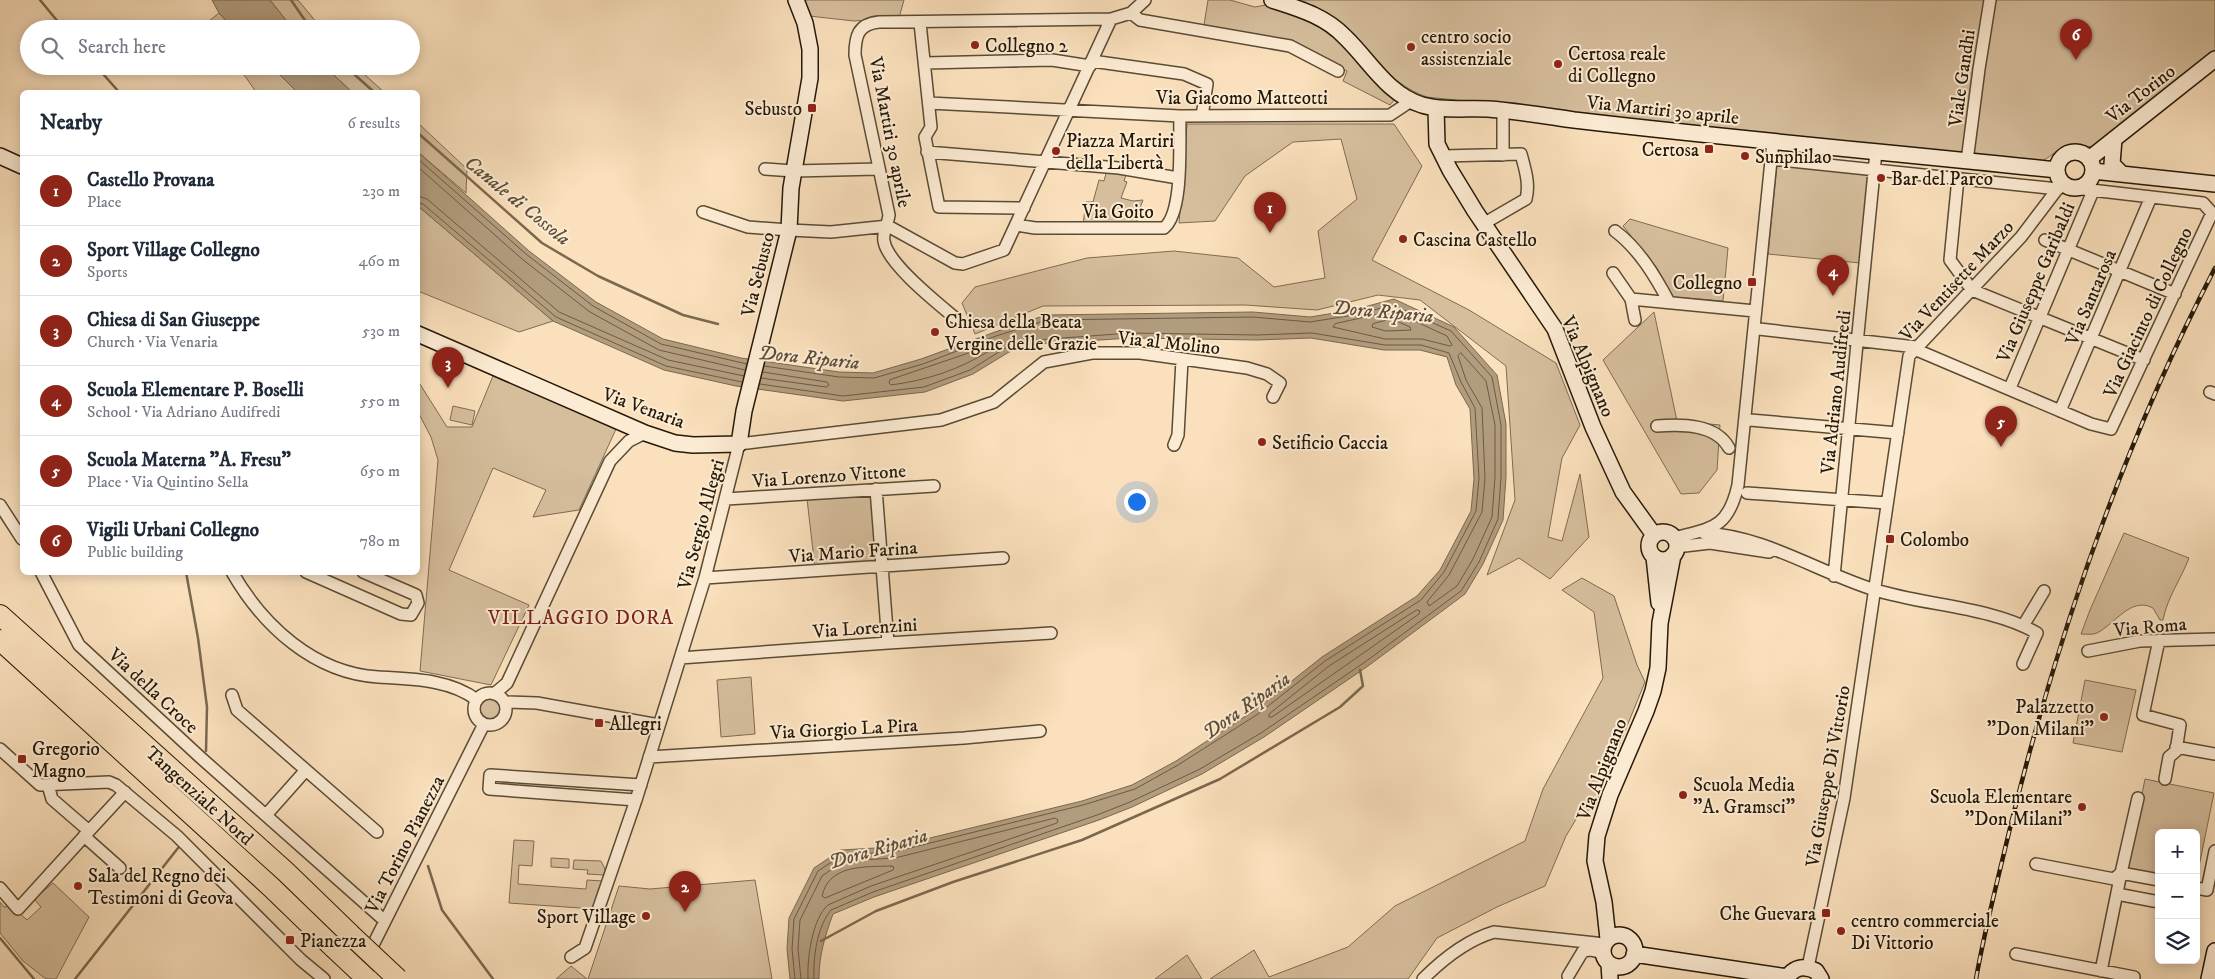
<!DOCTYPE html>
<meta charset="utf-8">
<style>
body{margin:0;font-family:"IM FELL DW Pica",serif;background:#f6f6f7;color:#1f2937}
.controls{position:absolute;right:15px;bottom:15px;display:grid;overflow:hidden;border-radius:8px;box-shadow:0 2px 12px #0003}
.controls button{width:45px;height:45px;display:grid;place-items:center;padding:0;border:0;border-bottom:1px solid #e0e1e3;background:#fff;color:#1f2937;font:25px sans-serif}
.you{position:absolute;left:1136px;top:501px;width:18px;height:18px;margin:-12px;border:4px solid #fff;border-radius:50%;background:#1a73e8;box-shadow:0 0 0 8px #1a73e833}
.badge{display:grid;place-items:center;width:32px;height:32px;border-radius:50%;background:#8f2418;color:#fff;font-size:16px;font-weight:700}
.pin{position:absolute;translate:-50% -41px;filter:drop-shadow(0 1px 2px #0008)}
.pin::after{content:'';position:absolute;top:26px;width:18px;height:15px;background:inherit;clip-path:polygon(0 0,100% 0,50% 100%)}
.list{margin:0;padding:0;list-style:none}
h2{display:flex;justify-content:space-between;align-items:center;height:65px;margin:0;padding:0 20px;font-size:21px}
h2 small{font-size:16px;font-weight:400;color:#747a83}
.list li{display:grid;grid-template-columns:32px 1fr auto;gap:15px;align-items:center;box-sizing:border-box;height:70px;padding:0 20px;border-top:1px solid #e0e1e3}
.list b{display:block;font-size:19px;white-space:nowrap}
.list p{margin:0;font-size:16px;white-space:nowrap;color:#747a83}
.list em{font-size:16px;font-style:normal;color:#747a83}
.icon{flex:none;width:28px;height:28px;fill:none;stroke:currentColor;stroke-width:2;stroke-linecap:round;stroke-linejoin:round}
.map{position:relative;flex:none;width:2215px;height:979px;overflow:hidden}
.search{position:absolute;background:#fff;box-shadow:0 2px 12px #0003;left:20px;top:20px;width:400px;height:55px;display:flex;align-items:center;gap:12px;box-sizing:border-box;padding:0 18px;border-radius:28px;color:#747a83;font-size:19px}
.panel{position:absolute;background:#fff;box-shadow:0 2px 12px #0003;left:20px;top:90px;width:400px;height:485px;border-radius:8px}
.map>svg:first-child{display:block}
.green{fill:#d6be9d;stroke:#7e6c52}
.water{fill:#b29c7e;stroke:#7a684e}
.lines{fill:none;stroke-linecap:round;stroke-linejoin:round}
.shore{stroke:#6c5a42;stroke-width:1}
.stream{stroke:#7a684e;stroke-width:2.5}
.street-casing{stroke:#5a4b34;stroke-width:14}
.secondary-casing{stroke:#251907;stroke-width:18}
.highway-casing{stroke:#251907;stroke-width:22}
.street{stroke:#fcebd3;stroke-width:11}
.secondary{stroke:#fcebd3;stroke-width:15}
.highway{stroke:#fae0bc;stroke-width:20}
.rail-casing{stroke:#251907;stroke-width:4.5}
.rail{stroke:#fcebd3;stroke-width:2.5;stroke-dasharray:8;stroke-linecap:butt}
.highway-bridge-casing{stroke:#251907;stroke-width:22;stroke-linecap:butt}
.highway-bridge{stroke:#fae0bc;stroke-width:20}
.poi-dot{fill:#8f2418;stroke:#fcebd3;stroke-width:2}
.labels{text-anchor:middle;stroke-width:4;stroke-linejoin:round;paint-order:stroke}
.poi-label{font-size:19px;fill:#251907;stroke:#fcebd3;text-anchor:start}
.street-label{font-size:19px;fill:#251907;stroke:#fcebd3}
.water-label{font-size:20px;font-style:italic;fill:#5d4d37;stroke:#fcebd3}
.neighbourhood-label{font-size:20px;letter-spacing:1px;fill:#7a1f14;stroke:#fcebd3}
</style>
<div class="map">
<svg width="2215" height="979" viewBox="0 0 2215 979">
<rect width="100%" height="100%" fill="#fae0bc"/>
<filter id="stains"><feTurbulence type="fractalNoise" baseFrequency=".004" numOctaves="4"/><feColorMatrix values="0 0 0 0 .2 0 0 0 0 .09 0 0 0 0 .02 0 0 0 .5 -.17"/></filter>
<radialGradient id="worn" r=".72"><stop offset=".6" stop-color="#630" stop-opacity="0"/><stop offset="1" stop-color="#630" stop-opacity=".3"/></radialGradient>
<path class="green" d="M270,0H298L322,29H293Z
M803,0H904L899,18L854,21L809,16Z
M1208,0H1230L1255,7L1271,4L1324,27L1344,43L1395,99L1390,105L1343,81L1347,71L1297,44L1204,25Z
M1295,0H2215V51L2095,147C2085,147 2076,142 2067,146C2057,149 2049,159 2039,162L1427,97C1385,83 1366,43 1333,18C1322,9 1308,4 1295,0Z
M219,13L234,29H212L208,22Z
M238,66H271L297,92H256Z
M324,66H355L384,92H352Z
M418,123L467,169L466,193L418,152Z
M1187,124H1394L1422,166L1372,260L1469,310L1556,363L1580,425L1562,458L1548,537L1562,541L1580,474L1589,537L1550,579L1519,558L1487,575L1515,500L1506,366L1420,300L1378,295L1317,310L1245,305L1043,306L975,334L962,303L975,287L1087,258L1174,251L1238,258L1274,287L1325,278L1318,231L1357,199L1341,139L1293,142L1245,176L1215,221L1179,223Z
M1777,164L1869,173L1860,263L1768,254Z
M1107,170L1127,172L1124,181L1127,182L1121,198L1133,201L1143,200L1137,216V226L1083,224L1086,202H1093L1099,180L1104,181Z
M418,206L553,321L519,332L418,291Z
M1630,219L1728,248L1723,301L1673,297L1657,268L1623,226Z
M1654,312L1677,421L1720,425L1717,470L1699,493L1681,494L1603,360Z
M493,376L616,429L579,510L533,517L546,490L493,468L449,570L529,605L491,685L420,671L438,460L431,437L418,412V381L447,427H472Z
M453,406L475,411L472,425L450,420Z
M871,493L876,563L815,568L807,499Z
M2124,533L2189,558C2181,579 2167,598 2163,620H2160L2153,608C2131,596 2115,624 2097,633C2093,635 2086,634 2081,634L2090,610Z
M1582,578L1614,596L1637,665L1645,682L1594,807L1578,816L1566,836L1545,886L1497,907L1437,938L1408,979H1210L1254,950L1269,977L1348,947L1395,906L1525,841L1543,789L1603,678L1594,612L1562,590Z
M751,677L755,734L721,737L717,680Z
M2085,680L2136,690L2122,752L2073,743Z
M480 709a10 10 0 1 1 20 0a10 10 0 1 1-20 0Z
M2145,779L2214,793L2196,881V833H2159V874L2127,868Z
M514,840L534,841L532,866L519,865L518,884L586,889L587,880L603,881L594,909L509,903Z
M551,858L569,859V868L551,867Z
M574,860L601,861L605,869L604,875L587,874L588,870L573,869Z
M755,880L772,979H588L619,886L650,889Z
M53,883L89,917L56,979H46L23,961L0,933V902L4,907L12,906L27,920L41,907L34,899Z
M1187,955L1202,979H1155Z
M571,966L587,979H556Z"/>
<path class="water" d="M212,0H270L293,29H234L219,13Z
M271,66H324L352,92H297Z
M418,152L529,251L596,302L663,339L741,358L839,372L873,373L921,359L995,332L1046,315L1253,312L1310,317L1353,310L1394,299L1454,327L1497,375L1506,424V477L1503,520L1483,564L1465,594L1368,666L1264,737L1202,774L1132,807L1099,820L874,897L833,914C825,936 819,955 819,979H790L787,949L789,918L814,868L841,850L893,847L1082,801L1132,785L1176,761L1255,710L1322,657L1417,596L1440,570L1471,511L1474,479L1470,409L1456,385L1447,357L1420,350H1384L1311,338L1257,340L1131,338L1037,344L1009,352L973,374L925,392L889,396L843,401L736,386L664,370L553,321L418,206Z"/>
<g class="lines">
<path class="shore" d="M418,159L526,254L593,306L661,344L747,364
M418,167L522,259L590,312L659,350L745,370
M418,196L427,199L559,312L668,360L744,376
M418,203L423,204L556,317L666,366L742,382
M1393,311L1447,336L1452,345L1450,346L1422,339H1385L1333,327L1335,324Z
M1392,319L1410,327L1411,330L1386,331L1372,327L1373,324Z
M987,347L990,348L989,351C958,370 928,380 891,385L889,383L890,380Z
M1461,353L1486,381L1495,425V477L1492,517L1473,559L1457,586L1429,606L1427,602L1449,575L1482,512L1485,478L1482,408L1466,380L1458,356Z
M764,366L839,377L874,378L923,364L996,336L1047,320L1253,317L1310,322L1354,315L1393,305L1451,331L1492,377L1501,425V477L1498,519L1479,562L1461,591L1365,662L1261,733L1200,769L1130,802L1097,815L873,892L831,910C817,927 813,957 814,979
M761,378L826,387L829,385L827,382L763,372
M760,384L843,396L924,387L970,370L1007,347L1036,340L1130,333L1257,335L1312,333L1385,345H1421L1449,353L1461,382L1475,408L1479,478L1476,511L1444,572L1421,600L1325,661L1258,714L1178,765L1135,789L1083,805L894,852L842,855L818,871L794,919L792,949L795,979
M1417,610L1420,611L1419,614L1272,717H1269V714L1329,666Z
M891,866L894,867L893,870L825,898L822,896C829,864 865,867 891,866Z
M801,979L798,949L800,920L822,876L844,861L895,858L1055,818L1058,820L1057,823L871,886L828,905C812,919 807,959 808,979"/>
<path class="stream" d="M40,0L64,29
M291,0L311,29
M96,66L119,92
M345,66L374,92
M418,133L542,243L598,276L683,315L718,324
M186,572L198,638L207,707L206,751
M428,866L442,910L493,979
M0,938L34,979
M821,941L876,911L953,882L1082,840L1220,779L1340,707L1363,686L1360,670
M75,979L178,848"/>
<defs>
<path id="street" d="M1131,13L1140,20L1290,46L1338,71
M920,23L931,127L925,137L939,207L1024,208
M1092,61L1184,74L1207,84L1202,116
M925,63L1052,60L1090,66
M929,103L1180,116L1390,115L1411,101
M927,152L1119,168L1178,178
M1503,155V111
M1443,156L1521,154C1525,169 1530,184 1526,199L1483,224
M1771,159L2058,189
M1967,161L1979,69L1990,0
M765,169L794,171L878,169
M1958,178L1950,260L1972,290L2144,360
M703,212L748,227L789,230L831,232L888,226
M1016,225L1035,228H1164C1184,212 1179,142 1180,116
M888,226L955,263L963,264L1004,250L1111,19
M1615,231C1639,249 1655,276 1669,302
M2045,240L2175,294
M1613,273L1631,299L1755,311
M1631,299L1635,320
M954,317C936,302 887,263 884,241C882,234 888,224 889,215L855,55C855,36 858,24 879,22L1111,19L1131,13L1145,0
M1759,329L1916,347
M1916,347L1919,351L2091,424L2111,429L2212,213L2203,203L2074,188
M2010,388L2093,191
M2210,392L2215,394
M2060,411L2151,197
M1750,420L1898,433
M1657,426C1682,424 1716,424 1729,448
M1174,445L1178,435L1182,360
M876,489L888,643
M1747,493L1887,503
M726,499L934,486
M0,505L22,539
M1704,533C1764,536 1816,571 1872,589C1925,606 1989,606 2037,633L2023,664
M1674,538C1712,528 1728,529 1738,485L1773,141
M1676,547L1710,543L1769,552
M41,572L79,645L200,757L385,921
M232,572C263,626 314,673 378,677C411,679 450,679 477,700
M306,572L401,614L411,615L418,603L416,595L363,572
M1834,576L1876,152
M705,578L1003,558
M2023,626L2044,591
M2159,640L2143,715L2180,725L2176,751L2169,757L2165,779
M2088,651L2140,641L2215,639
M680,658L888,643L1051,633
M474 709a16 16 0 1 1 32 0a16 16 0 1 1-32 0Z
M494,694L507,683L610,461L629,441L645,433
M232,695L237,710L377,832
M505,702L537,703L659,725
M2176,747L2215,754
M0,749L40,785L109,782L116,785L177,836L301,960L324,979
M649,757L964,738L1040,731
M48,785L52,799L89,831L125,792
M2138,798L2121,873L2159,880
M636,800L489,789L490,775L641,785
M266,815L306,770
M84,836L120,868
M2036,864L2114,879L2121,873
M0,888L18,909L89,831
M2196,888L2207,890L2215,851
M2117,894L2159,902
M2016,954L2134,977
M368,955L484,724
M571,957L585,948L636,800L705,578L739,444L941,420L994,402L1044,362L1092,353H1140L1247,368L1267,374L1280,383L1273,397
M1808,967L1844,798L1909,356L2021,237L2062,183
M2101,971L2121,873
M1568,976L1583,951L1591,950L1603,953
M1423,979C1443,959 1467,940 1494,932L1605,944"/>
<path id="secondary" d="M1272,0C1300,9 1325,16 1345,37C1370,61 1387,94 1422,105C1443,111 1466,108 1488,109C1517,111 1546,116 1574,120C1735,139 1896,153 2057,170
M1436,108L1437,144L1450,170L1475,211L1555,329L1593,427L1623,492L1654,535
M2114,139L2112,164L2122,174
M2057 170a18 18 0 1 1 36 0a18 18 0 1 1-36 0Z
M0,156L22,166
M2089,159L2215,59
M2093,171L2215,184
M418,334L645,433L675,443L693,445L739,444L744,411L789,230L791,188L810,78V49L805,23L796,0
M1649 546a14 14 0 1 1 28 0a14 14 0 1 1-28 0Z
M1654,557L1659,603
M1603 951a16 16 0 1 1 32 0a16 16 0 1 1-32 0Z
M1608,939L1604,902L1595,861L1597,836L1610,795L1646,711L1653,691L1658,668L1660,623L1673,555
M1634,954L1787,977
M1609,964L1610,979
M1786,979C1794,967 1803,965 1816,971L1821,979
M2209,979L2215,951"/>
<path id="highway" d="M0,615L286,872L350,934
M0,640L271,887L334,948"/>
</defs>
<use href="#street" class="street-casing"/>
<use href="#secondary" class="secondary-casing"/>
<use href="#highway" class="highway-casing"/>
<use href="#street" class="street"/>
<use href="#secondary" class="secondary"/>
<use href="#highway" class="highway"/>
<defs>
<path id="rail" d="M1976,979C1985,927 1999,875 2011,824C2058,633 2124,443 2215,268"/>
</defs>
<use href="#rail" class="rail-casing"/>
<use href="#rail" class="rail"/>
<defs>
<path id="highway-bridge" d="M350,934L398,979
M334,948L367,979"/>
</defs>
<use href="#highway-bridge" class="highway-bridge-casing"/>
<use href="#highway-bridge" class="highway-bridge"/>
</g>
<g class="poi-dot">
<circle cx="975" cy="45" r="5"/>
<circle cx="1411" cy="47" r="5"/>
<circle cx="1558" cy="64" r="5"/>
<rect x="807" y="103" width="10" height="10" rx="2.5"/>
<rect x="1704" y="144" width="10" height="10" rx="2.5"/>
<circle cx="1056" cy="151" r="5"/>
<circle cx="1745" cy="156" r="5"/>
<circle cx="1881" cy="178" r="5"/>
<circle cx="1403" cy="239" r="5"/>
<rect x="1747" y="277" width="10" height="10" rx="2.5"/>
<circle cx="935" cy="332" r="5"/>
<circle cx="1262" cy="442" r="5"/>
<rect x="1885" y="534" width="10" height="10" rx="2.5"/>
<circle cx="2104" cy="717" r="5"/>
<rect x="594" y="718" width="10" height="10" rx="2.5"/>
<rect x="17" y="754" width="10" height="10" rx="2.5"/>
<circle cx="1683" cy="795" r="5"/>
<circle cx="2082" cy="807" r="5"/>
<circle cx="78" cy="886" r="5"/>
<rect x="1821" y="908" width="10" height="10" rx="2.5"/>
<circle cx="646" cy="916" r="5"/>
<circle cx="1841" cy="931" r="5"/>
<rect x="285" y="935" width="10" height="10" rx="2.5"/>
</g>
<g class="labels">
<g class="poi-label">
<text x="1421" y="43">centro socio<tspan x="1421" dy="22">assistenziale</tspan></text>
<text x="985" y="52">Collegno 2</text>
<text x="1568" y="60">Certosa reale<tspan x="1568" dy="22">di Collegno</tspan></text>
<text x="802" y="115" text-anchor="end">Sebusto</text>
<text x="1066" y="147">Piazza Martiri<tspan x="1066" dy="22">della Libertà</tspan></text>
<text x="1699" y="156" text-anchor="end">Certosa</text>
<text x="1755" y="163">Sunphilao</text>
<text x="1891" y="185">Bar del Parco</text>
<text x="1413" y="246">Cascina Castello</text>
<text x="1742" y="289" text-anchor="end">Collegno</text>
<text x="945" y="328">Chiesa della Beata<tspan x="945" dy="22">Vergine delle Grazie</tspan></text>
<text x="1272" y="449">Setificio Caccia</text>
<text x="1900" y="546">Colombo</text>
<text x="2094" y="713" text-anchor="end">Palazzetto<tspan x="2094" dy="22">"Don Milani"</tspan></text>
<text x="609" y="730">Allegri</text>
<text x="32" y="755">Gregorio<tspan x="32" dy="22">Magno</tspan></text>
<text x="1693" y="791">Scuola Media<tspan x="1693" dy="22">"A. Gramsci"</tspan></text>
<text x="2072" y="803" text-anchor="end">Scuola Elementare<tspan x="2072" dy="22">"Don Milani"</tspan></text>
<text x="88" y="882">Sala del Regno dei<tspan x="88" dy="22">Testimoni di Geova</tspan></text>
<text x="1816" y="920" text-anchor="end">Che Guevara</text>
<text x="636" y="923" text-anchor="end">Sport Village</text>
<text x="1851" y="927">centro commerciale<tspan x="1851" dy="22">Di Vittorio</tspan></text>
<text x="300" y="947">Pianezza</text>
</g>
<g class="street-label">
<text transform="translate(1961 78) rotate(-82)" y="7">Viale Gandhi</text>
<text transform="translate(2140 93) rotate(-38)" y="7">Via Torino</text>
<text x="1242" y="104">Via Giacomo Matteotti</text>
<text transform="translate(1663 109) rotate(6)" y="7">Via Martiri 30 aprile</text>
<text transform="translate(891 132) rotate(79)" y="7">Via Martiri 30 aprile</text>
<text x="1118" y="218">Via Goito</text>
<text transform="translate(757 274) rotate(-76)" y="7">Via Sebusto</text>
<text transform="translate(1956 280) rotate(-47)" y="7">Via Ventisette Marzo</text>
<text transform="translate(2035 282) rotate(-67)" y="7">Via Giuseppe Garibaldi</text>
<text transform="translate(2090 297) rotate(-67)" y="7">Via Santarosa</text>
<text transform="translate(2147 312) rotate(-65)" y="7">Via Giacinto di Collegno</text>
<text transform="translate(1169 342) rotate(6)" y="7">Via al Molino</text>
<text transform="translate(1589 366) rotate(67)" y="7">Via Alpignano</text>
<text transform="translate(1835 392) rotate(-84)" y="7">Via Adriano Audifredi</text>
<text transform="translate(644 407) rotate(20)" y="7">Via Venaria</text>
<text transform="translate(829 475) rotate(-4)" y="7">Via Lorenzo Vittone</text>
<text transform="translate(700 524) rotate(-75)" y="7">Via Sergio Allegri</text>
<text transform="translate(853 551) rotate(-4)" y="7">Via Mario Farina</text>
<text transform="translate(2150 626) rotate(-5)" y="7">Via Roma</text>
<text transform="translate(865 627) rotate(-4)" y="7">Via Lorenzini</text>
<text transform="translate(154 690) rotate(43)" y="7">Via della Croce</text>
<text transform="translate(844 728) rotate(-3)" y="7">Via Giorgio La Pira</text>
<text transform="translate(1601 769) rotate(-69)" y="7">Via Alpignano</text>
<text transform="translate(1827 776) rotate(-80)" y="7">Via Giuseppe Di Vittorio</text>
<text transform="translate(200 795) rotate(42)" y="7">Tangenziale Nord</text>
<text transform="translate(404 844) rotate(-63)" y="7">Via Torino Pianezza</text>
</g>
<g class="water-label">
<text transform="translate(518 200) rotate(39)" y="7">Canale di Cossola</text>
<text transform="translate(1383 311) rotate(5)" y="7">Dora Riparia</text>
<text transform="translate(809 357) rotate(6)" y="7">Dora Riparia</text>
<text transform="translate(1246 705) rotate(-35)" y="7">Dora Riparia</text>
<text transform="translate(878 848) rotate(-16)" y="7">Dora Riparia</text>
</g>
<g class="neighbourhood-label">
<text x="581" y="624">VILLAGGIO DORA</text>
</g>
</g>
<rect width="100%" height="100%" filter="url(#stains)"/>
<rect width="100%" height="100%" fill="url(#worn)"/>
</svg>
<div class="controls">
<button>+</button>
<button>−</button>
<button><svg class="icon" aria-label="layers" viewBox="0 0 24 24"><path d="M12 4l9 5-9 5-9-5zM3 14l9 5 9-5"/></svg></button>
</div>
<div class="you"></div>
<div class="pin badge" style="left:1270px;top:233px">1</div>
<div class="pin badge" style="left:685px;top:912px">2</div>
<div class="pin badge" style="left:448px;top:388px">3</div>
<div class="pin badge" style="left:1833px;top:296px">4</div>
<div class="pin badge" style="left:2001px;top:447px">5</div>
<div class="pin badge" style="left:2076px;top:60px">6</div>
<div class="search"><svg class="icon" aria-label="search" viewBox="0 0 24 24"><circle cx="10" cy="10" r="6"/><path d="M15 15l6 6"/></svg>Search here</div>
<section class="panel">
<h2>Nearby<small>6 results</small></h2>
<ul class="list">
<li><span class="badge">1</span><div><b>Castello Provana</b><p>Place</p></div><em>230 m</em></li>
<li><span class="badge">2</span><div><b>Sport Village Collegno</b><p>Sports</p></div><em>460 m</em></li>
<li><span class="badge">3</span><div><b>Chiesa di San Giuseppe</b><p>Church · Via Venaria</p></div><em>530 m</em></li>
<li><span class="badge">4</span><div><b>Scuola Elementare P. Boselli</b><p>School · Via Adriano Audifredi</p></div><em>550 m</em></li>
<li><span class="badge">5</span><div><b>Scuola Materna &quot;A. Fresu&quot;</b><p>Place · Via Quintino Sella</p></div><em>650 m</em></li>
<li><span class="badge">6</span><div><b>Vigili Urbani Collegno</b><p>Public building</p></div><em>780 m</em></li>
</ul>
</section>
</div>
